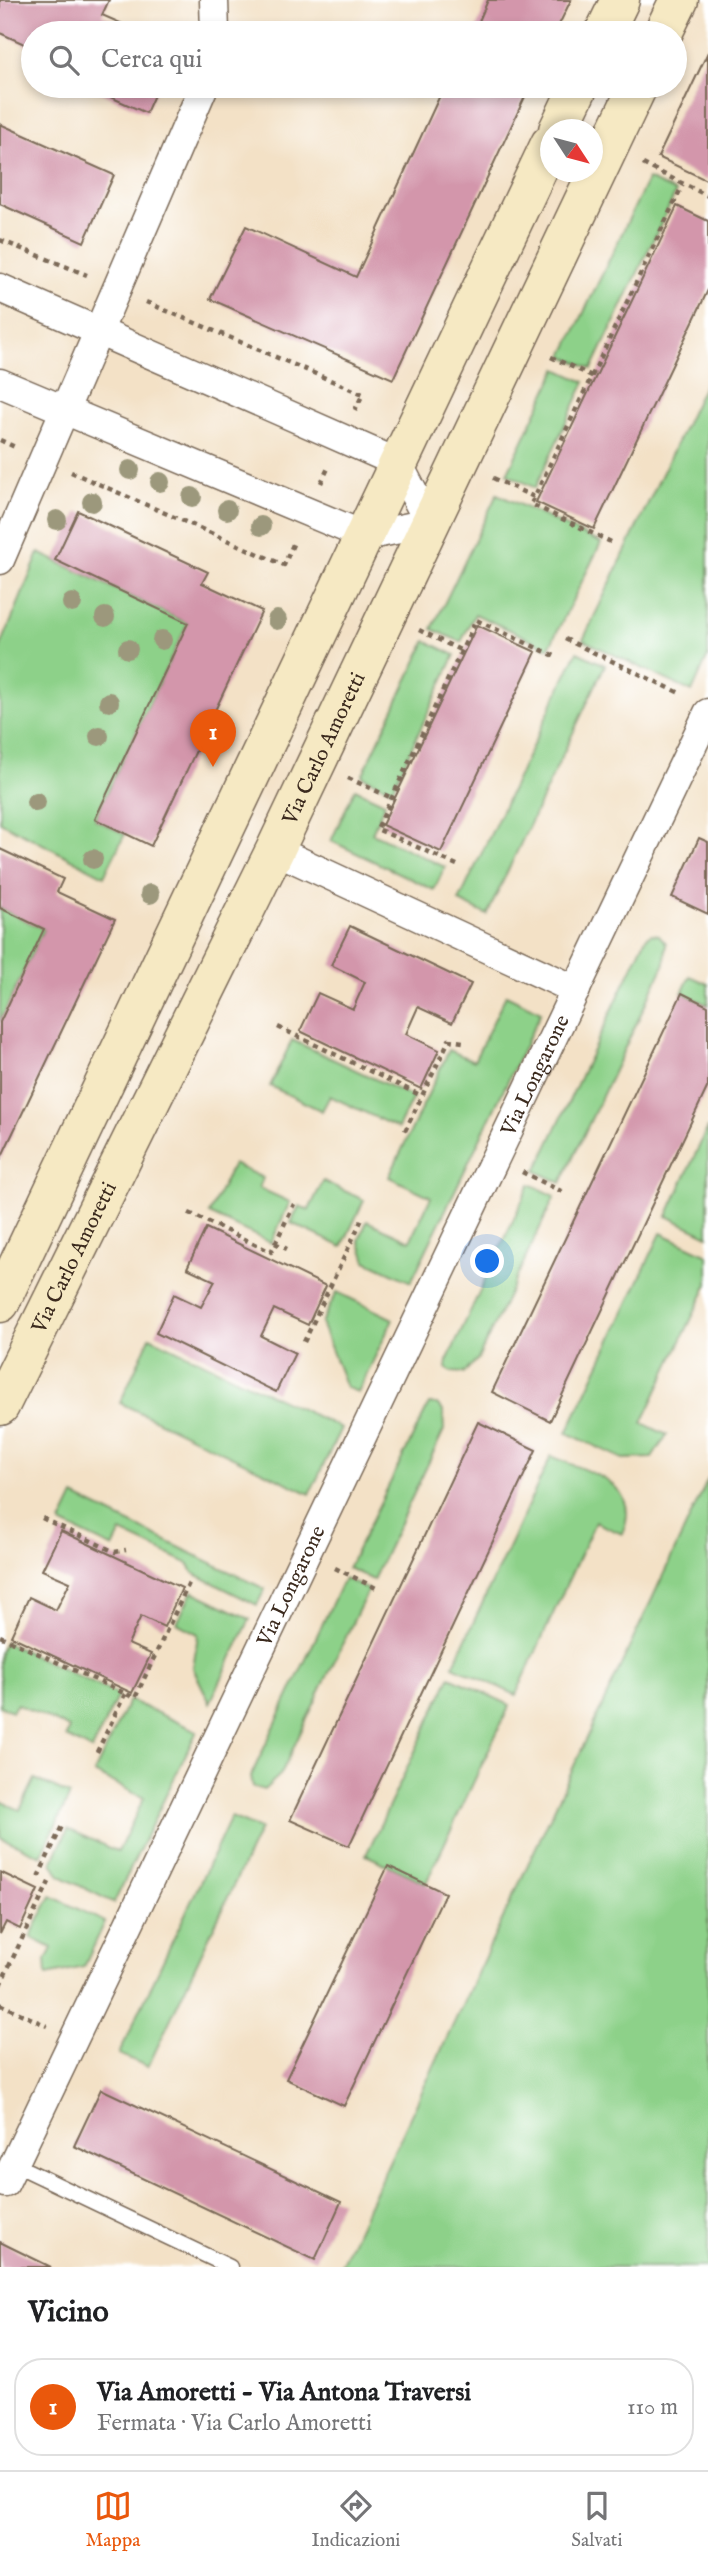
<!DOCTYPE html>
<html lang="it">
<meta charset="utf-8">
<style>
body{margin:0;font-family:"IM FELL English",serif;background:#f2f2f2;color:#202124}
.compass{position:absolute;left:540px;top:119px;width:63px;height:63px;border-radius:50%;background:#fff;box-shadow:0 4px 10px #0003;rotate:126deg}
.you{position:absolute;left:488px;top:1262px;width:24px;height:24px;margin:-18px;border:5px solid #fff;border-radius:50%;background:#1a73e8;box-shadow:0 0 0 10px #1a73e833}
.badge{display:grid;place-items:center;width:46px;height:46px;border-radius:50%;background:#ea580c;color:#fff;font-size:23px;font-weight:700}
.pin{position:absolute;translate:-50% -58px;filter:drop-shadow(0 2px 4px #0008)}
.pin::after{content:'';position:absolute;top:37px;width:24px;height:21px;background:inherit;clip-path:polygon(0 0,100% 0,50% 100%)}
.list{margin:0;padding:0;list-style:none}
h2{display:flex;justify-content:space-between;align-items:center;height:91px;margin:0;padding:0 28px;font-size:30px}
h2 small{font-size:23px;font-weight:400;color:#757577}
.list li{display:grid;grid-template-columns:46px 1fr auto;gap:21px;align-items:center;box-sizing:border-box;height:98px;margin:0 14px 14px;padding:0 14px;border:2px solid #e0e0e0;border-radius:28px}
.list b{display:block;font-size:26px;white-space:nowrap}
.list p{margin:0;font-size:23px;white-space:nowrap;color:#757577}
.list em{font-size:23px;font-style:normal;color:#757577}
.icon{flex:none;width:38px;height:38px;fill:none;stroke:currentColor;stroke-width:2;stroke-linecap:round;stroke-linejoin:round}
.map{position:relative;flex:none;width:708px;height:2267px;overflow:hidden}
.search{position:absolute;background:#fff;box-shadow:0 4px 10px #0003;left:21px;right:21px;top:21px;height:77px;display:flex;align-items:center;gap:18px;box-sizing:border-box;padding:0 24px;border-radius:38px;color:#757577;font-size:26px}
.sheet{height:203px;background:#fff}
nav{display:flex;justify-content:space-around;align-items:center;box-sizing:border-box;height:98px;border-top:2px solid #e0e0e0;background:#fff;font-size:19px;color:#757577}
nav a{display:grid;justify-items:center;gap:4px}
nav .on{color:#ea580c}
.map>svg:first-child{display:block}
.green{fill:#8dd189;stroke:#647e54;stroke-width:2}
.building{fill:#d396ab}
.lines{fill:none;stroke-linecap:round;stroke-linejoin:round}
.lane-casing{stroke:#7b6a59;stroke-width:17}
.street-casing{stroke:#7b6a59;stroke-width:31}
.secondary-casing{stroke:#7b6a59;stroke-width:41}
.path{stroke:#7b6a59;stroke-width:4.5;stroke-dasharray:5 5;stroke-linecap:butt}
.lane{stroke:#fff;stroke-width:14}
.street{stroke:#fff;stroke-width:28}
.secondary{stroke:#f6e9c3;stroke-width:38}
.tree{fill:#9c987b}
.labels{text-anchor:middle;stroke-width:5;stroke-linejoin:round;paint-order:stroke}
.street-label{font-size:21px;fill:#3b2a1e;stroke:#fff}
</style>
<div class="map">
<svg width="708" height="2267" viewBox="0 0 708 2267">
<rect width="100%" height="100%" fill="#fff"/>
<filter id="ink" filterUnits="userSpaceOnUse"><feTurbulence type="fractalNoise" baseFrequency=".0143" numOctaves="2"/><feDisplacementMap in="SourceGraphic" scale="14" xChannelSelector="R" yChannelSelector="G"/><feConvolveMatrix kernelMatrix="1 2 1 2 8 2 1 2 1" color-interpolation-filters="sRGB"/></filter>
<filter id="wash" filterUnits="userSpaceOnUse"><feTurbulence type="fractalNoise" baseFrequency=".00686" numOctaves="4" result="noise"/><feDisplacementMap in="SourceGraphic" scale="28" xChannelSelector="R" yChannelSelector="G"/><feGaussianBlur stdDeviation="1.57" result="paint"/><feColorMatrix in="noise" values="0 0 0 0 0 0 0 0 0 0 0 0 0 0 0 0 0 1.4 0 .05"/><feComposite in="paint" operator="in"/></filter>
<g filter="url(#wash)">
<rect width="100%" height="100%" fill="#f3e1c6"/>
<path class="green" d="M648,179L676,192L592,369L563,356Z
M557,369L585,382L535,488L507,474Z
M708,377V656L692,692L583,640Z
M497,494L601,543L549,648L475,614L461,642L432,629Z
M39,553L188,623L95,819L125,834L104,876L0,822V648Z
M426,641L455,655L392,790L362,776Z
M577,652L605,665L487,915L459,901Z
M355,789L385,803L372,833L445,867L434,890L331,841Z
M0,908L44,929L0,1022Z
M651,934L659,935L666,943L665,963L561,1183L536,1171L646,938Z
M690,976L708,984V1005L682,993Z
M506,995L541,1012L411,1282L366,1261L359,1240L367,1221L410,1241L431,1197L389,1177L449,1050L474,1061Z
M292,1040L413,1097L398,1128L330,1096L322,1111L270,1086Z
M708,1127V1236L667,1216Z
M233,1164L263,1178L259,1188L290,1202L271,1243L209,1214Z
M323,1181L364,1200L342,1247L291,1223L299,1206L309,1210Z
M530,1184L555,1196L478,1359L464,1373L451,1372L446,1368L447,1361Z
M661,1233L708,1255V1284L642,1423L667,1435L652,1458L623,1459L567,1433Z
M337,1292L393,1319L358,1393L346,1387L321,1323Z
M150,1337L341,1428L310,1494L120,1403Z
M429,1404H437L443,1411L444,1430L373,1580L348,1568Z
M551,1456C588,1473 644,1482 622,1534L595,1522L516,1695L453,1666Z
M708,1479V2267H340Z
M74,1496L265,1589L257,1605L193,1573L189,1564L121,1532L113,1548L61,1523Z
M344,1578L368,1590L281,1774L264,1790L253,1787L251,1776Z
M192,1591L250,1619L210,1703L193,1668L198,1634L177,1623Z
M5,1642L118,1695L92,1750L66,1737L69,1728L17,1704L12,1711L0,1706V1652Z
M450,1677L510,1705L426,1883L366,1855Z
M129,1700L197,1731L114,1903L60,1876L52,1862L68,1829L118,1852L144,1798L94,1773Z
M35,1779L70,1795L41,1856L0,1837V1801L20,1810Z
M231,1817L260,1829L148,2067L119,2054Z
M51,1896L105,1922L84,1967L47,1975L46,1960L52,1948L30,1937Z"/>
<g id="blocks">
<path class="building" d="M0,0H109L102,15L143,33H33V48L0,33Z
M488,0H571L555,33H474Z
M708,52V181L658,157Z
M86,86H158L146,113Z
M450,86H530L393,379L210,299L246,226L356,277L442,91L447,94Z
M0,124L114,175L84,242L0,204Z
M677,206L708,221V290L594,529L536,502Z
M78,511L208,572L202,583L262,611L151,846L95,819L188,623L55,560Z
M477,625L536,652L441,852L382,825Z
M699,838L708,842V914L672,897Z
M0,849L63,879L57,892L115,919L0,1160V1022L44,929L0,908Z
M350,926L471,984L452,1023L418,1007L406,1034L439,1050L421,1089L300,1031L318,993L353,1009L365,982L331,965Z
M682,993L708,1006V1086L550,1421L492,1392Z
M206,1228L326,1286L308,1325L274,1309L261,1336L295,1353L276,1392L156,1333L174,1294L201,1307L215,1281L187,1268Z
M478,1422L536,1450L349,1846L290,1820Z
M61,1531L182,1588L164,1627L141,1616L128,1644L151,1654L132,1693L11,1636L29,1597L56,1610L70,1582L42,1570Z
M388,1866L445,1893L344,2106L286,2079Z
M0,1872L38,1890L20,1929L6,1922L0,1934Z
M101,2089L341,2202L315,2260L74,2146Z
M0,2242L10,2247L51,2267H0Z"/>
</g>
</g>
<g filter="url(#ink)">
<use href="#blocks" fill-opacity="0" stroke="#7b6a59" stroke-width="2"/>
<g class="lines">
<defs>
<path id="lane" d="M14,2164L230,2267"/>
<g id="street">
<path d="M214,0L215,33"/>
<path d="M0,288L398,463L429,523L365,536L0,383"/>
<path d="M0,560L204,86"/>
<path d="M275,850L576,990"/>
<path id="s1" d="M5,2183L708,713"/>
</g>
<g id="secondary">
<path d="M604,33L620,0"/>
<path d="M663,33L679,0"/>
<path d="M558,130L579,86"/>
<path d="M0,1303L550,144"/>
<path id="s2" d="M0,1406L275,850L638,86"/>
</g>
</defs>
<use href="#lane" class="lane-casing"/>
<use href="#street" class="street-casing"/>
<use href="#secondary" class="secondary-casing"/>
<path class="path" d="M643,164L708,196
M0,240L87,275
M146,302L363,394L355,410
M551,357L592,376
M0,440L15,447
M71,472L284,565L294,542
M493,478L534,497
M321,483L329,466
M611,542L531,504L683,184
M419,630L462,651
M565,639L682,694
M348,778L392,798
M457,865L377,829L476,620L557,657
M278,1027L422,1096
M405,1131L449,1040L463,1042
M522,1172L565,1193
M189,1213L271,1252L294,1204
M275,1243L287,1249
M304,1342L362,1219
M42,1518L115,1552L126,1550
M335,1568L378,1589
M0,1636L135,1698L190,1581
M97,1752L125,1694
M38,1877L62,1826
M0,1985L49,1882
M0,2004L47,2026"/>
<use href="#lane" class="lane"/>
<use href="#street" class="street"/>
<use href="#secondary" class="secondary"/>
</g>
<g class="tree">
<circle cx="130" cy="470" r="10"/>
<circle cx="160" cy="482" r="10"/>
<circle cx="192" cy="497" r="10"/>
<circle cx="92" cy="502" r="10"/>
<circle cx="227" cy="510" r="10"/>
<circle cx="57" cy="520" r="10"/>
<circle cx="261" cy="526" r="10"/>
<circle cx="72" cy="603" r="10"/>
<circle cx="105" cy="617" r="10"/>
<circle cx="277" cy="620" r="10"/>
<circle cx="162" cy="640" r="10"/>
<circle cx="128" cy="649" r="10"/>
<circle cx="109" cy="702" r="10"/>
<circle cx="99" cy="736" r="10"/>
<circle cx="36" cy="802" r="10"/>
<circle cx="93" cy="859" r="10"/>
<circle cx="150" cy="894" r="10"/>
</g>
</g>
<g class="labels">
<g class="street-label">
<text dy="7" stroke="none"><textPath href="#s2" startOffset="733">Via Carlo Amoretti</textPath></text>
<text dy="7" stroke="none"><textPath href="#s1" startOffset="1228">Via Longarone</textPath></text>
<text dy="7" stroke="none"><textPath href="#s2" startOffset="166">Via Carlo Amoretti</textPath></text>
<text dy="7" stroke="none"><textPath href="#s1" startOffset="662">Via Longarone</textPath></text>
</g>
</g>
</svg>
<svg class="compass" viewBox="-18 -18 36 36"><path d="M0-13l5 13h-10z" fill="#e53935"/><path d="M0 13l5-13h-10z" fill="#757577"/></svg>
<div class="you"></div>
<div class="pin badge" style="left:213px;top:767px">1</div>
<div class="search"><svg class="icon" aria-label="search" viewBox="0 0 24 24"><circle cx="10" cy="10" r="6"/><path d="M15 15l6 6"/></svg>Cerca qui</div>
</div>
<section class="sheet">
<h2>Vicino<small></small></h2>
<ul class="list">
<li><span class="badge">1</span><div><b>Via Amoretti - Via Antona Traversi</b><p>Fermata · Via Carlo Amoretti</p></div><em>110 m</em></li>
</ul>
</section>
<nav>
<a class="on"><svg class="icon" aria-label="map" viewBox="0 0 24 24"><path d="M3 6l6-2 6 2 6-2v14l-6 2-6-2-6 2zM9 4v14M15 6v14"/></svg>Mappa</a>
<a><svg class="icon" aria-label="directions" viewBox="0 0 24 24"><path d="M12 3l9 9-9 9-9-9zM9 14v-3h6M13 9l2 2-2 2"/></svg>Indicazioni</a>
<a><svg class="icon" aria-label="saved" viewBox="0 0 24 24"><path d="M7 4h10v16l-5-4-5 4z"/></svg>Salvati</a>
</nav>
